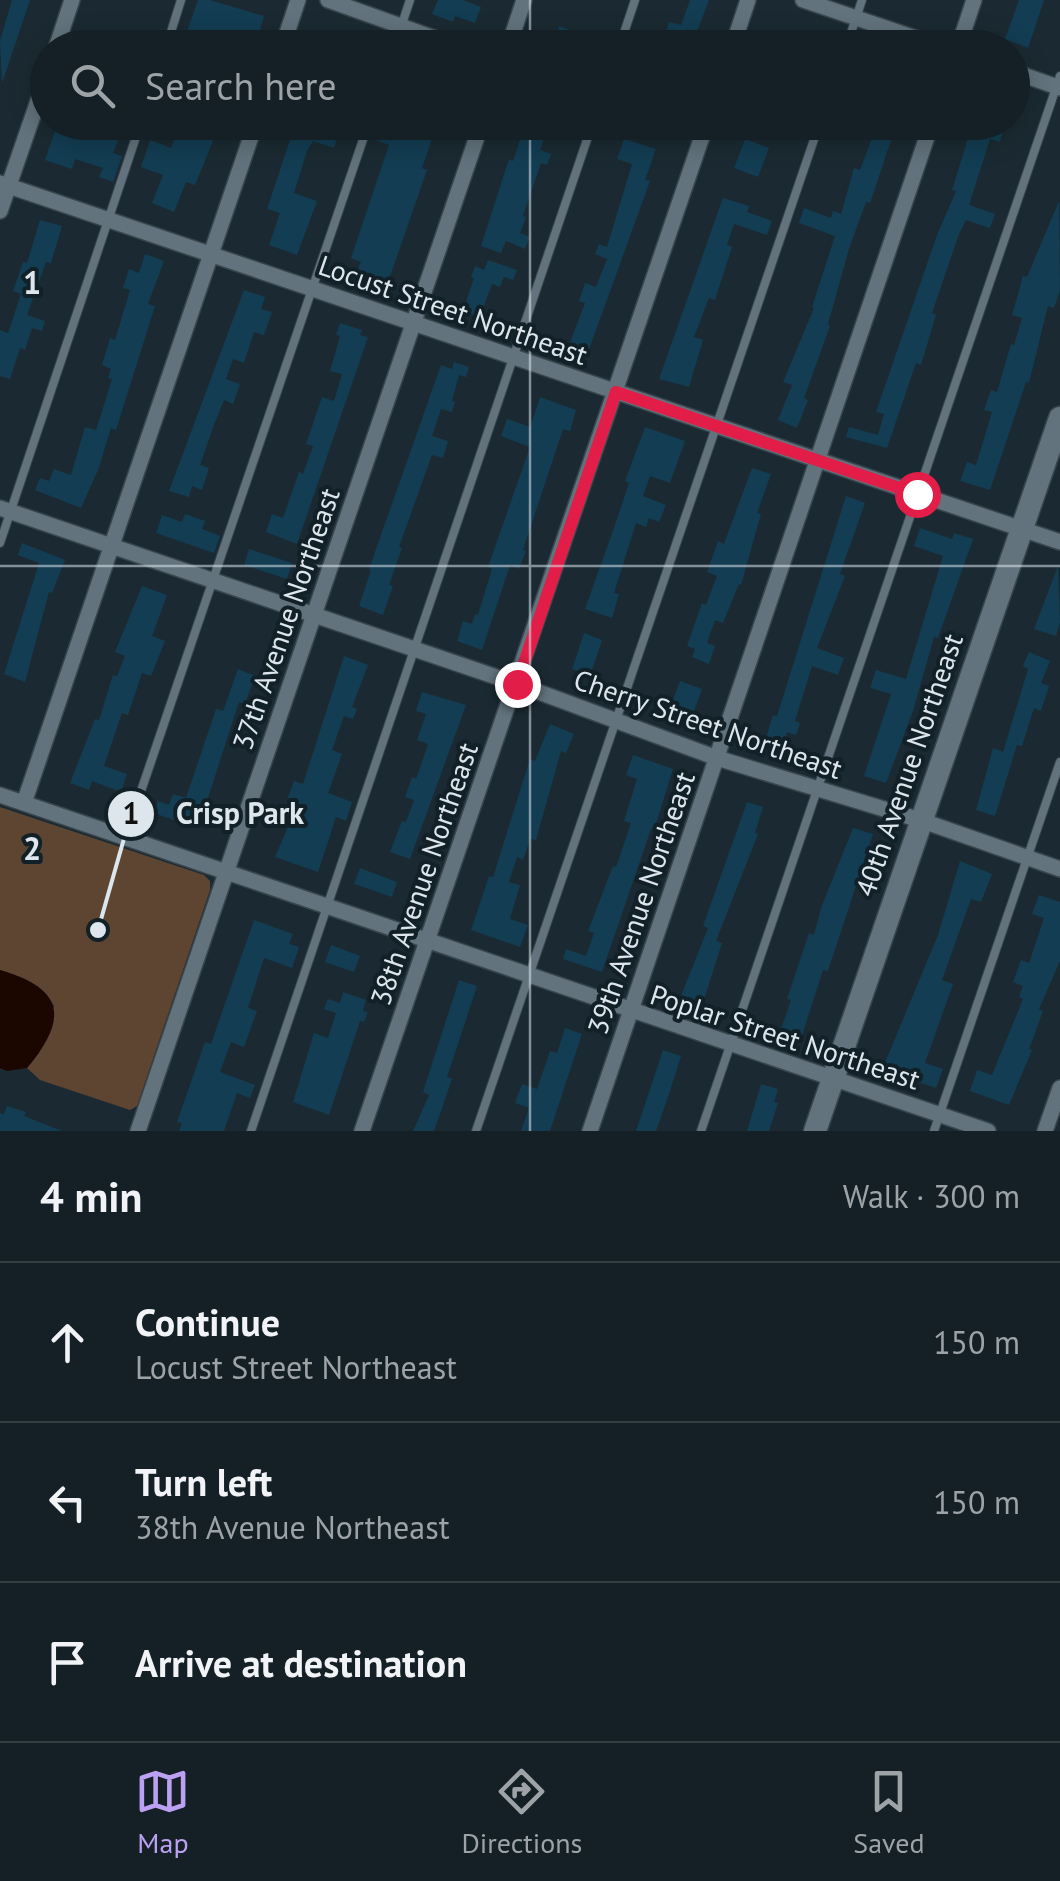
<!DOCTYPE html>
<meta charset="utf-8">
<style>
body{margin:0;font-family:"PT Sans",sans-serif;background:#1d282e;color:#f1f3f6}
.stop{position:absolute;width:30px;height:30px;margin:-22px;border:8px solid #e11d48;border-radius:50%;background:#fff}
.stop.end{background:#e11d48;border-color:#fff;box-shadow:0 2px 10px #0008}
.list{margin:0;padding:0;list-style:none}
h2{display:flex;justify-content:space-between;align-items:center;height:130px;margin:0;padding:0 40px;font-size:42px}
h2 small{font-size:32px;font-weight:400;color:#9da3a7}
.list li{display:grid;grid-template-columns:65px 1fr auto;gap:30px;align-items:center;box-sizing:border-box;height:160px;padding:0 40px;border-top:2px solid #333e43}
.list b{display:block;font-size:38px;white-space:nowrap}
.list p{margin:0;font-size:32px;white-space:nowrap;color:#9da3a7}
.list em{font-size:32px;font-style:normal;color:#9da3a7}
.icon{flex:none;width:55px;height:55px;fill:none;stroke:currentColor;stroke-width:2;stroke-linecap:round;stroke-linejoin:round}
.map{position:relative;flex:none;width:1060px;height:1131px;overflow:hidden}
.search{position:absolute;background:#142026;box-shadow:0 5px 25px #0003;left:30px;right:30px;top:30px;height:110px;display:flex;align-items:center;gap:25px;box-sizing:border-box;padding:0 35px;border-radius:55px;color:#9da3a7;font-size:38px}
.sheet{height:610px;background:#142026}
nav{display:flex;justify-content:space-around;align-items:center;box-sizing:border-box;height:140px;border-top:2px solid #333e43;background:#142026;font-size:28px;color:#9da3a7}
nav a{display:grid;justify-items:center;gap:5px}
nav .on{color:#bca0f2}
.map>svg:first-child{display:block}
.green{fill:#5d4532}
.water{fill:#1b0700}
.building{fill:#133d52}
.lines{fill:none;stroke-linecap:round;stroke-linejoin:round}
.lane-casing{stroke:#39454c;stroke-width:10}
.street-casing{stroke:#39454c;stroke-width:18}
.secondary-casing{stroke:#39454c;stroke-width:25}
.lane{stroke:#62737d;stroke-width:8}
.street{stroke:#62737d;stroke-width:15}
.secondary{stroke:#62737d;stroke-width:22}
.route{stroke:#e11d48;stroke-width:12}
.grid{fill:none;stroke:#dde6ec;stroke-width:2.5;stroke-opacity:0.55}
.labels{text-anchor:middle;stroke-width:8;stroke-linejoin:round;paint-order:stroke}
.street-label{font-size:28px;fill:#dde6ec;stroke:#122028}
.grid-label{font-size:32px;text-anchor:middle;font-weight:bold;fill:#dde6ec;stroke:#122028;stroke-width:8;stroke-linejoin:round;paint-order:stroke}
.leader{fill:none;stroke:#dde6ec;stroke-width:4}
.callout-dot{fill:#dde6ec;stroke:#122028;stroke-width:4}
.mark-label{font-size:30px;text-anchor:middle;font-weight:bold;fill:#111}
.callout-label{font-size:30px;text-anchor:middle;font-weight:bold;fill:#dde6ec;stroke:#122028;stroke-width:8;stroke-linejoin:round;paint-order:stroke}
</style>
<div class="map">
<svg width="1060" height="1131" viewBox="0 0 1060 1131">
<rect width="100%" height="100%" fill="#1b2a32"/>
<path class="green" d="M0,807L204,875L210,881V890L137,1106L130,1110L40,1080L27,1068L39,1053L54,1006C43,983 23,978 0,970Z"/>
<path class="water" d="M0,970C64,989 69,1018 27,1068L7,1071L0,1068Z"/>
<path class="building" d="M12,0H30L2,83L0,41Z
M198,0H210L264,16L255,48H215L185,37Z
M438,0H463L481,7L475,23L455,16L453,22L432,14Z
M690,0H709L691,48L663,42L669,22L681,25Z
M1019,0H1044L1028,48L1005,39Z
M559,26L612,45V48H586L575,44L574,48H551Z
M328,30L374,45V48H322Z
M58,122L103,136L105,128L121,133L113,153L122,156L113,182L99,177L103,168L75,159L72,169L45,160Z
M195,122L218,129L195,185L186,182L174,212L152,203L163,175L141,167L150,140L171,148L179,127L192,131Z
M296,122H342L334,148L313,141L307,151L294,193L317,201L297,255L269,245L280,213L267,209Z
M382,122H394L421,132L424,122H438L422,168L427,170L387,285L356,273L361,262L351,258L389,145L376,140Z
M526,122H550L540,150L551,154L547,165L541,163L523,216L526,217L520,233L530,237L525,249L506,241L501,253L481,246L509,159L513,161Z
M878,122H897L870,203L866,202L849,249L828,324L830,326L804,398L808,400L797,428L778,420L792,385L783,382L814,308L812,307L835,236L799,223L804,208L831,218L833,211L841,214L854,168L860,170Z
M973,122H1006L1000,142L990,139L969,205L995,214L990,228L966,220L959,234L932,313L936,315L921,365L916,363L887,448L846,437L849,427L878,435L884,414L876,412L937,235L956,191L952,190Z
M624,139L656,149L645,180L650,181L587,355L568,348L585,303L579,301L585,283L596,287L607,259L595,254L599,244L607,247L632,164L617,159Z
M745,139L769,148L758,177L734,168Z
M723,198L749,206L747,212L772,221L767,235L734,224L727,245L732,247L715,300L709,298L694,337L703,340L689,387L659,379Z
M1059,201L1060,290L1054,308L1048,306L1029,383L1026,382L990,490L960,481L967,462L976,465L992,412L984,410L991,390L997,392L1011,344L1014,345L1022,318L1012,315L1023,276L1027,277Z
M40,220L62,226L51,263L46,262L27,315L45,321L42,331L32,328L25,350L20,348L10,379L0,376V330L8,333L21,294L13,291L23,262L27,263Z
M145,254L164,261L148,304L155,306L116,430L111,428L98,470L81,508L35,490L40,478L49,481L54,469L71,475L85,427L96,430L112,379L108,378L111,369L102,365L110,338L115,340L130,290L123,288L129,269L139,273Z
M488,260L517,270L513,280L504,277L500,287L492,284L480,317L463,311L474,278L471,277L475,266L484,270Z
M244,290L265,297L261,309L272,312L264,335L254,332L244,363L233,359L226,379L240,384L233,404L224,400L214,425L200,465L209,468L202,490L192,486L189,497L169,491Z
M340,323L362,330L360,335L368,337L297,544L266,532L272,514L283,518L299,472L303,474L313,446L306,444L322,397L334,401L342,374L330,371L340,336L336,335Z
M454,362L469,367L466,377L459,375L452,401L455,402L452,412L441,409L432,436L448,441L443,458L432,455L399,547L402,548L389,585L393,586L383,615L359,606L371,570L369,569L441,365L452,369Z
M540,397L576,410L570,431L563,429L523,550L526,551L519,569L510,565L482,650L457,641L463,621L472,624L475,614L478,615L492,569L488,567L530,447L501,436L507,419L530,427Z
M645,427L685,441L670,483L650,476L643,496L666,505L659,522L649,518L646,527L636,523L614,593L619,594L612,618L585,609L615,525L629,483L625,481Z
M752,468L771,474L757,513L761,514L741,585L739,584L723,623L715,620L707,643L715,646L709,664L692,657L695,649L687,646L702,603L706,605L717,576L707,572L718,541L724,544Z
M846,496L865,503L840,574L845,576L817,648L844,658L838,675L812,666L795,721L800,723L796,735L787,732L784,743L766,738L773,715L777,716Z
M185,514L205,521L202,529L220,536L214,553L156,533L162,515L182,522Z
M920,528L952,539L954,533L973,539L938,638L934,637L913,711L886,783L864,776L891,694L870,688L876,670L906,679L943,556L914,546Z
M22,543L65,560L52,593L49,592L25,682L4,674L39,563L18,555Z
M249,549L292,563L287,579L244,565Z
M1058,566L1060,622L1056,636L1034,629Z
M142,586L167,595L152,636L165,641L151,676L142,673L128,715L122,713L104,766L127,774L121,792L92,781L89,790L70,783L95,719L99,720L113,675L117,676L125,656L115,652Z
M584,633L602,640L590,676L572,669Z
M1029,652L1050,661L1041,683L1049,686L1041,711L1034,708L1022,746L1017,745L995,816L976,810L993,748L1003,752L1028,669L1023,666Z
M344,656L368,665L352,707L357,709L353,719L344,716L332,750L342,754L328,793L352,802L346,821L336,817L318,872L275,857L294,813L284,809L294,781L303,784Z
M238,669L255,676L245,704L239,702L198,829L154,813L158,801L169,805L173,794L186,798L216,709L223,711Z
M680,681L702,689L692,716L670,708Z
M422,692L466,705L410,859L390,852L402,821L406,822L414,800L405,797L412,777L416,779L428,744L417,740L426,714L416,711Z
M550,724L574,734L566,753L561,751L536,840L530,839L523,860L517,857L509,882L520,885L510,919L528,925L520,947L471,930L489,876L493,877L530,759L535,761Z
M633,755L673,769L654,830L651,829L602,972L563,959L566,949L586,956L594,933L588,931L613,866L616,867L631,823L624,821L637,779L626,775Z
M747,802L763,807L755,833L758,834L716,941L722,943L701,1009L679,1001L708,928L703,926Z
M853,828L873,834L828,971L823,970L800,1042L779,1035L791,1000L787,999L809,933L814,935L821,908Z
M960,861L992,874L981,902L971,899L942,980L953,984L925,1063L943,1069L936,1088L882,1070L938,935Z
M360,868L397,882L392,897L354,884Z
M1039,895L1060,902V961L1039,1009L1043,1011L1029,1049L1032,1050L1009,1105L970,1091L977,1070L992,1075L1023,999L1019,997L1023,986L1013,982L1021,960L1029,963L1044,918L1032,914Z
M254,920L293,934L289,944L299,947L292,968L264,958L248,1008L257,1011L244,1047L231,1042L220,1072L255,1085L250,1098L237,1093L224,1131H179L182,1123L177,1122L205,1042L211,1044Z
M331,945L360,956L354,972L325,962Z
M459,980L477,986L447,1077L452,1079L434,1131H413L429,1095L423,1092Z
M343,992L366,1000L363,1011L368,1012L364,1022L360,1021L329,1115L293,1102L314,1033L328,1038L336,1013L324,1009L328,999L340,1003Z
M565,1028L582,1034L550,1131H521L529,1108L515,1103L522,1084L537,1089L550,1051L557,1053Z
M663,1050L681,1056L669,1094L656,1131H636Z
M761,1084L778,1089L774,1102L778,1103L769,1131H747Z
M7,1106L26,1112L24,1116L62,1131H0V1113L4,1114Z"/>
<g class="lines">
<defs>
<path id="lane" d="M166,48L181,0
M394,48L410,0
M619,48L635,0
M846,48L862,0
M0,543L141,122
M125,838L369,122
M251,1131L593,122
M476,1131L820,122
M701,1131L1060,76
M934,1131L1060,762"/>
<path id="street" d="M328,0L462,48
M803,0L945,48
M56,48L72,0
M282,48L298,0
M508,48L524,0
M732,48L748,0
M958,48L974,0
M1012,71L1060,88
M0,183L1060,542
M0,211L48,72
M0,508L517,684L717,758L920,820L1060,869
M0,795L988,1131
M24,803L256,122
M138,1131L482,122
M362,1131L707,122
M590,1131L932,122
M1045,1131L1060,1088"/>
<path id="secondary" d="M815,1131L1060,418"/>
</defs>
<use href="#lane" class="lane-casing"/>
<use href="#street" class="street-casing"/>
<use href="#secondary" class="secondary-casing"/>
<use href="#lane" class="lane"/>
<use href="#street" class="street"/>
<use href="#secondary" class="secondary"/>
</g>
<g class="lines">
<path class="route" d="M517,684L616,392L917,494"/>
</g>
<path class="grid" d="M530,0V48M530,122V1131M0,566H1060"/>
<g class="labels">
<g class="street-label">
<text transform="translate(453 310) rotate(19)" y="10">Locust Street Northeast</text>
<text transform="translate(286 619) rotate(-71)" y="10">37th Avenue Northeast</text>
<text transform="translate(708 724) rotate(19)" y="10">Cherry Street Northeast</text>
<text transform="translate(909 765) rotate(-71)" y="10">40th Avenue Northeast</text>
<text transform="translate(424 874) rotate(-71)" y="10">38th Avenue Northeast</text>
<text transform="translate(641 903) rotate(-71)" y="10">39th Avenue Northeast</text>
<text transform="translate(785 1037) rotate(18)" y="10">Poplar Street Northeast</text>
</g>
</g>
<g class="grid-label">
<text x="32" y="294">1</text>
<text x="32" y="860">2</text>
</g>
<path class="leader" d="M98 930L131 814"/>
<g class="callout-dot">
<circle cx="98" cy="930" r="10"/>
<circle cx="131" cy="814" r="25"/>
</g>
<g class="mark-label">
<text x="131" y="824">1</text>
</g>
<g class="callout-label">
<text x="240" y="824">Crisp Park</text>
</g>
</svg>
<div class="stop" style="left:917px;top:494px"></div>
<div class="stop end" style="left:517px;top:684px"></div>
<div class="search"><svg class="icon" aria-label="search" viewBox="0 0 24 24"><circle cx="10" cy="10" r="6"/><path d="M15 15l6 6"/></svg>Search here</div>
</div>
<section class="sheet">
<h2>4 min<small>Walk · 300 m</small></h2>
<ul class="list">
<li><svg class="icon" aria-label="ahead" viewBox="0 0 24 24"><path d="M12 20V5M6 11l6-6 6 6"/></svg><div><b>Continue</b><p>Locust Street Northeast</p></div><em>150 m</em></li>
<li><svg class="icon" aria-label="left" viewBox="0 0 24 24"><path d="M17 20v-9H6M10 6l-5 5 5 5"/></svg><div><b>Turn left</b><p>38th Avenue Northeast</p></div><em>150 m</em></li>
<li><svg class="icon" aria-label="arrive" viewBox="0 0 24 24"><path d="M6 21V4h12l-3 4 3 4H6"/></svg><div><b>Arrive at destination</b></div></li>
</ul>
</section>
<nav>
<a class="on"><svg class="icon" aria-label="map" viewBox="0 0 24 24"><path d="M3 6l6-2 6 2 6-2v14l-6 2-6-2-6 2zM9 4v14M15 6v14"/></svg>Map</a>
<a><svg class="icon" aria-label="directions" viewBox="0 0 24 24"><path d="M12 3l9 9-9 9-9-9zM9 14v-3h6M13 9l2 2-2 2"/></svg>Directions</a>
<a><svg class="icon" aria-label="saved" viewBox="0 0 24 24"><path d="M7 4h10v16l-5-4-5 4z"/></svg>Saved</a>
</nav>
